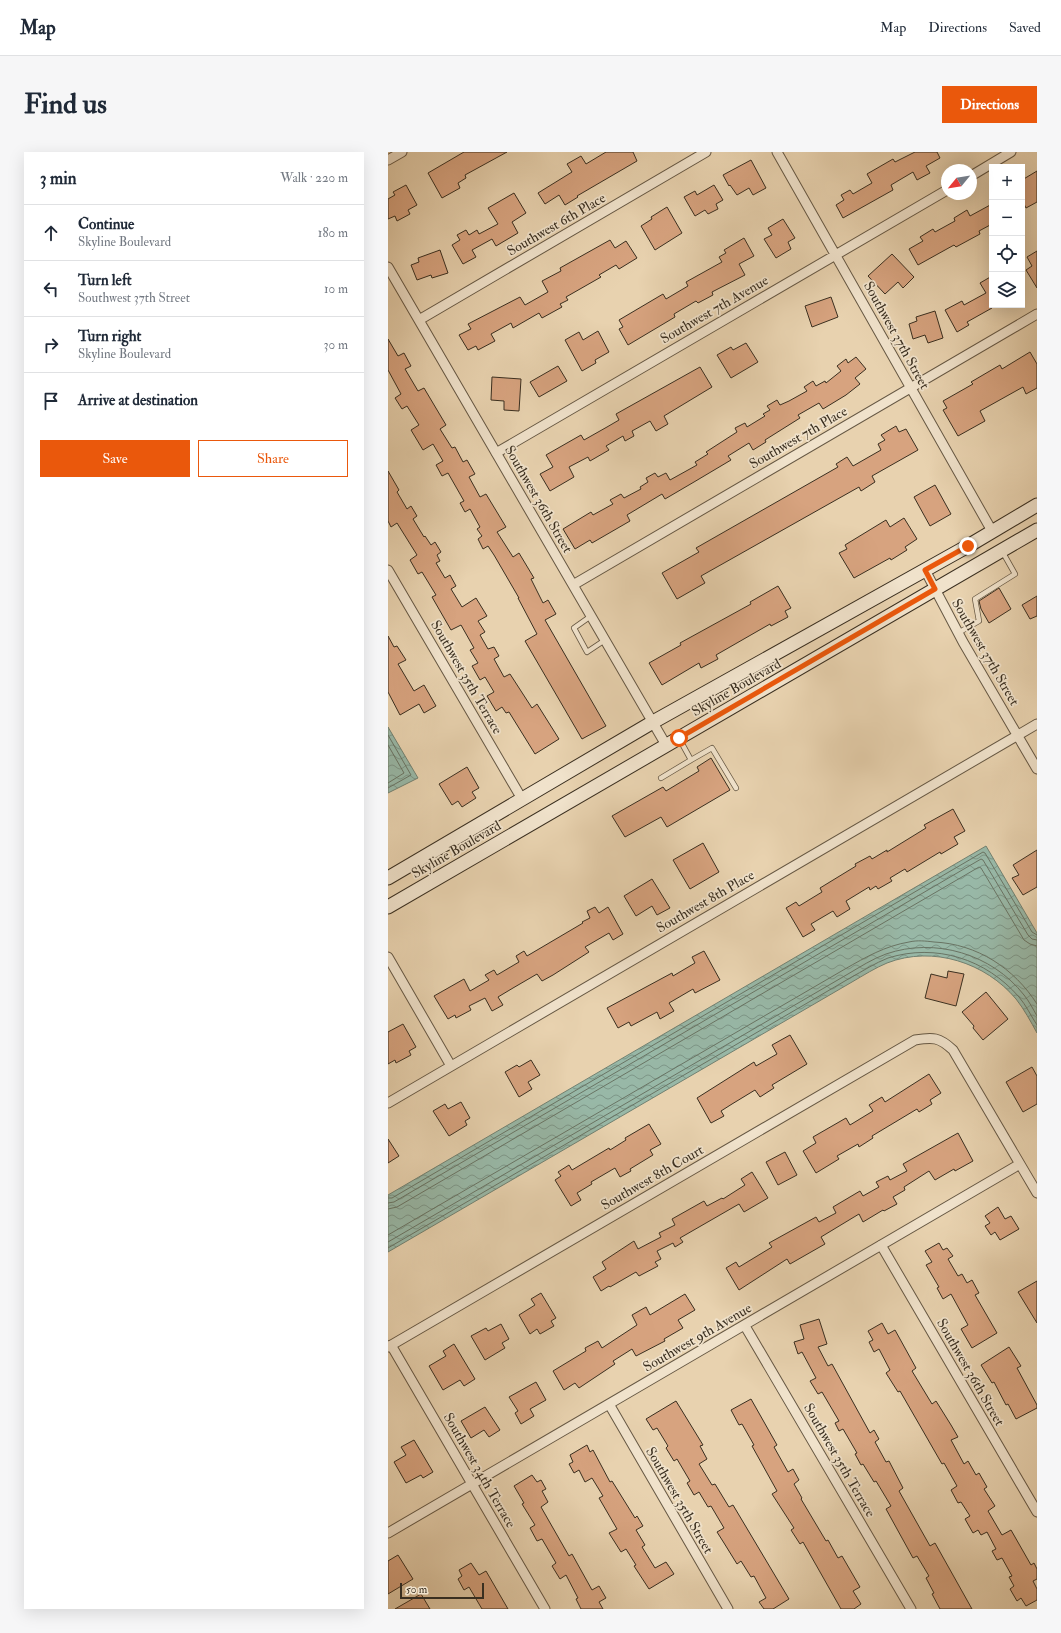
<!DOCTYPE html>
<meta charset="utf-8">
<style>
body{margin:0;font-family:"IM FELL Double Pica",serif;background:#f6f6f7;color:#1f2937}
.controls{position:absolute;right:12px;top:12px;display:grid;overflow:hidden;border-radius:0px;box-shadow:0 4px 16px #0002}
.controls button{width:36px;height:36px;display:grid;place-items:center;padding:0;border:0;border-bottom:1px solid #e0e1e3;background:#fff;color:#1f2937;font:20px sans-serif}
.compass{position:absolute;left:553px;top:12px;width:36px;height:36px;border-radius:50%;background:#fff;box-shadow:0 4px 16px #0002;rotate:240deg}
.scale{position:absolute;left:12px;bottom:10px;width:84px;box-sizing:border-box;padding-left:4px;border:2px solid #3a2f20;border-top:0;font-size:11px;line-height:14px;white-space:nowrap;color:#3a2f20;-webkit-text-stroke:3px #f0e2cb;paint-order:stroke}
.stop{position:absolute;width:12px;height:12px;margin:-9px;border:3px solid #ea580c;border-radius:50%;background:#fff}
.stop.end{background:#ea580c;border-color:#fff;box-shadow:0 1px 4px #0008}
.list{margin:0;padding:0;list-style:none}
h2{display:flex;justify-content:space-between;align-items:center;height:52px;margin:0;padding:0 16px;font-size:17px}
h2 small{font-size:13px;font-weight:400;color:#747a83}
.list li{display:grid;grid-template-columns:26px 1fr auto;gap:12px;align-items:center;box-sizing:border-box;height:56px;padding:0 16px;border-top:1px solid #e0e1e3}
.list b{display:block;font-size:15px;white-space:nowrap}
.list p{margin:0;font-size:13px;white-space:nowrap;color:#747a83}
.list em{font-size:13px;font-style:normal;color:#747a83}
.actions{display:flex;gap:8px;padding:12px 16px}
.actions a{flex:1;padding:9px 0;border:1px solid #ea580c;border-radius:0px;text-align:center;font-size:14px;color:#ea580c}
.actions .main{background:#ea580c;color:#fff}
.icon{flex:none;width:22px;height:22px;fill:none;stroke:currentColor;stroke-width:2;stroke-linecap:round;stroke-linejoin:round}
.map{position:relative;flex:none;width:649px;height:1457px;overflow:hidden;border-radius:0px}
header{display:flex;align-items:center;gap:24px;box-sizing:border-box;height:56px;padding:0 20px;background:#fff;border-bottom:1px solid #e0e1e3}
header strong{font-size:19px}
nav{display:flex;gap:22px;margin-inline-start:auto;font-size:14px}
.intro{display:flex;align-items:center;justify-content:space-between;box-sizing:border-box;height:96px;padding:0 24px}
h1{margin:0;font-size:28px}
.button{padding:10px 18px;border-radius:0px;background:#ea580c;color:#fff;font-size:14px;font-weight:700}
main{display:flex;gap:24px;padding:0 24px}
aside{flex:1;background:#fff;border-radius:0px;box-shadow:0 4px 16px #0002}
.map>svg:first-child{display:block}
.water{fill:url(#water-waves);stroke:#728171}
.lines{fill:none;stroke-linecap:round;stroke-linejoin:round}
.shore{stroke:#697464;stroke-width:1}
.building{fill:#d7a37f;stroke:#3a2f20}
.lane-casing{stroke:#665844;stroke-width:6}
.street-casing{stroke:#665844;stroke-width:11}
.secondary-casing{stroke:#3a2f20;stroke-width:15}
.lane{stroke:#f0e2cb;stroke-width:4.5}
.street{stroke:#f0e2cb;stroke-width:9}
.secondary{stroke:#f0e2cb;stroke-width:13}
.route{stroke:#ea580c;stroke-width:5}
.labels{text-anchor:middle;stroke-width:3.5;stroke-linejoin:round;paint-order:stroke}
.street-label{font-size:14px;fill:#3a2f20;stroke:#f0e2cb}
</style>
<header>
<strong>Map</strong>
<nav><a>Map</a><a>Directions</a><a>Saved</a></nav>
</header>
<div class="intro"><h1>Find us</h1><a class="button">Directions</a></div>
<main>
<aside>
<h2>3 min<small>Walk · 220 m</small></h2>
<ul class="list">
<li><svg class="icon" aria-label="ahead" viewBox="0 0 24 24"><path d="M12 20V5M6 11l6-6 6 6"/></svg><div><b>Continue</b><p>Skyline Boulevard</p></div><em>180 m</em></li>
<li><svg class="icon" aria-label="left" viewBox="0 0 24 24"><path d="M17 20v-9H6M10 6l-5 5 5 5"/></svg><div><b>Turn left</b><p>Southwest 37th Street</p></div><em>10 m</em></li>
<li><svg class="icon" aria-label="right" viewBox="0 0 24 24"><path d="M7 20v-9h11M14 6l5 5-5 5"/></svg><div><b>Turn right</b><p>Skyline Boulevard</p></div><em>30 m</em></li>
<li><svg class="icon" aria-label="arrive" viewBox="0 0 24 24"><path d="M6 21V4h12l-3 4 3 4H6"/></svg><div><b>Arrive at destination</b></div></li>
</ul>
<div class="actions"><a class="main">Save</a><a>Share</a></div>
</aside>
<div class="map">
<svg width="649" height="1457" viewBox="0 0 649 1457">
<defs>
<pattern id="water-waves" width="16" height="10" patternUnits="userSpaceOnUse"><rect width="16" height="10" fill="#98b8a7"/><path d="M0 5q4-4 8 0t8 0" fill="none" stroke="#7d9688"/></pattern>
</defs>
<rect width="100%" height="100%" fill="#e8d2af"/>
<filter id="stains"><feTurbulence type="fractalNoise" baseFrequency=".005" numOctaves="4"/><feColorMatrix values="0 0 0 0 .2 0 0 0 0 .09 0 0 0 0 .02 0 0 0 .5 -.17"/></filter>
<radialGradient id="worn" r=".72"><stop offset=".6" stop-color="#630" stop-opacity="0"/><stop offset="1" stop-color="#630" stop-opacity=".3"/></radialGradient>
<path class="water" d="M0,575L30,626L0,641Z
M598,694L649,781V881C643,870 636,857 628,847C598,811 545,793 499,811C487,816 476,823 464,830L0,1100V1043Z"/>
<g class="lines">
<path class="shore" d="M0,583L23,623L0,636
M0,593L16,621L0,631
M0,1046H4L595,700L597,701L644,780L649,783
M0,1051L6,1050L593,707L595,708L640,783L644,787L649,788
M0,1057L9,1055L591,715L593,716L636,788L642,792L649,794
M0,1083L457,817C478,805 497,794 521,790C529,788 538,789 546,790C589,792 626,816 649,852
M0,1090L460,822C472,815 484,807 498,802C547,785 604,802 636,843C641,849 645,857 649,864
M0,1096L462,826C475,819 487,811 500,806C548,791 598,807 631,845C638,853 643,864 649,873"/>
</g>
<path class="building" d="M76,0H119L77,23L78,26L70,31L72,36L54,46L40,21Z
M218,0H245L249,9L189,44L190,45L177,53L171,43L157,52L150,41L184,20L179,12L193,4L198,12Z
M527,0H549L552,6L538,14L542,21L529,28L525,20L503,33L505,38L455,66L448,53L456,48L453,43L462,38L465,42L484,31L479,22L505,7L507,10Z
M363,8L378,36L365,43L361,36L349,43L342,33L341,34L335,23Z
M649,19V50L638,56L634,48V28Z
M18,33L29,53L20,58L22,62L9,69L7,64L0,67V47L7,43L5,40Z
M326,33L335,48L328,52L330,57L320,62L317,58L307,64L296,45L307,39L309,43Z
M126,41L138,61L124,70L130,81L108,94L104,87L84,98L88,105L75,112L64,93L72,88L69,83L78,78L81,83L89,78L91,82L110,72L100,56Z
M604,52V72L591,79L592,82L568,95L566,93L530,113L521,97L535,89L532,85L545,77L547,80L567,69L566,66L579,58L582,64Z
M279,55L294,81L267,98L253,74L264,67L263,65Z
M395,67L407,86L400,90L403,97L388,106L376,87L384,83L380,76Z
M356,86L366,104L351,112L357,123L324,140L325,143L310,151L308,149L286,162L287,165L240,193L231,177L235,175L231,168L275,142L278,147L300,134L298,130L334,110L331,105L338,101L336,98Z
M222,88L227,96L238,89L249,106L231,117L228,113L211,123L213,125L178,145L180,148L172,152L174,155L154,166L151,161L125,176L123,171L103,182L107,189L90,198L88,194L80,198L71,183L83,177L80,172L132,145L137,153L160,140L154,129L173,119L172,116Z
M52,98L60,121L44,126L43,123L29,128L23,113L31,110L30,106Z
M649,99V136L638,118L644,114L639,105Z
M504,102L526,125L515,136L510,130L497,142L480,124Z
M604,124V156L579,170L581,173L569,180L557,158L574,149L576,153L598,141L592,131Z
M443,145L450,165L424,175L417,154Z
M547,159L555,186L540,191L537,183L525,187L521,172L529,169L528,165Z
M210,179L221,200L207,208L208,211L194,219L177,188L191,180L195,188Z
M0,187L10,204L16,201L23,214L17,217L30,239L36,236L58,273L52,277L64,296L67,295L75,310L79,308L87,322L81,325L92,345L98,342L118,375L109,380L125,405L131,401L146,426L143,427L155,451L160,448L168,462L157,468L218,574L194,587L137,489L149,482L130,446H131L106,403L100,394L95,397L90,387L94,384L89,377L92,375L82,357L77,360L72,351L76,349L60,321L54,324L48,313L55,309L45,292L35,298L23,278L31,273L19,254L14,257L7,246L13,242L0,218Z
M358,191L370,210L343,226L329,203L343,195L345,198Z
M642,200L649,212V236L638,242L635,235L592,259L597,269L570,284L555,258L559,256L555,249L585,232L583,230L612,213L614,217Z
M468,205L478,217L467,226L472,232L458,243L435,257L431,251L410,263L412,266L377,288L378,290L365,298L361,291L340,304L343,308L306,330L277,347L274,342L239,363L242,369L204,391L202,388L187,397L175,377L203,360L205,363L225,352L222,348L233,342L236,346L253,337L252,335L260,330L258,326L267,321L270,325L278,321L282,328L309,313L307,310L320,302L318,300L349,280L347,276L357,271L359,275L377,264L375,262L382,258L379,254L389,248L392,253L401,249L419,239L416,235L425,229L428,234L437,229L438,231L453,219L449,214L458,207L460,211Z
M170,214L179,229L151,245L142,230Z
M312,215L324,235L276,264L280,272L268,279L262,269L244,279L246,284L237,289L235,284L218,294L221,298L202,309L200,305L181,315L186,325L162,339L152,322L165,315L158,303L193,283L196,288L219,275L231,268L228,262Z
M104,225L133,227L131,259L116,258V249L103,248Z
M508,274L511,280L518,277L530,298L484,324L487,330L473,339L471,335L313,424L317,431L289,447L274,421L311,400L308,396L450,315L448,312L459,305L465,314L493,298L490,292L497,288L493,283Z
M0,319L11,338L9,340L19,357L23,354L29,364L25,367L36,385L37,384L43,393L47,390L53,400L49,403L52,409L48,411L57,426L62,423L68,434L63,437L74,455L88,446L99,464L90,469L97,480L92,483L100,497L106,495L111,504L106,507L116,525L122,522L144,556L149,552L171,587L147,602L121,560L118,561L114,555L108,559L99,544L106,540L97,525L92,528L84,514L90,511L82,498L86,496L73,473L63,478L44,445L48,443L34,420L30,422L22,408L29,403L9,371L3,375L0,369Z
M547,333L563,362L542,374L526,345Z
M516,366L529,387L517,395L519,398L503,408L502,406L466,426L451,401L459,397L457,393L498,368L502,375Z
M390,434L403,456L397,459L400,465L383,474L382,472L328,503L330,507L313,516L311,511L274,533L261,511L293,493L292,491L363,452L362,450Z
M611,436L623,457L601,471L593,457L591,449Z
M649,444V464L642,467L634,453Z
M0,484L6,495L9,494L18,508L10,512L26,539L36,533L48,554L36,561L31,552L12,563L0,540Z
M323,606L342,638L279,675L273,665L237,685L224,664L275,635L278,639L311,619L309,615Z
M79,615L91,636L84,640L88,646L74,655L70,649L64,653L51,632Z
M565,657L577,679L566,685L570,692L553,702L552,700L519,720L517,717L502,726L504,729L490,737L488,734L482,738L481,735L458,749L462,757L449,765L445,759L423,772L427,778L415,785L398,756L408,750L411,754L434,740L432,736L468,714L467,712L482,704L484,707L499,698V700L538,676L536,673Z
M315,691L331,720L302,737L285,708Z
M649,698V735L635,743L624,726L631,723L625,713Z
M264,727L282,756L269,763L264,754L248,764L236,744Z
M207,755L211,761L220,755L235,782L225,788L221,781L197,795L201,800L165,823L154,829L149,822L125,836L110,845L115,853L104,859L97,846L81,854L83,858L68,866L67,863L60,867L46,844L76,827L82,839L101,828L97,823L106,818L109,823L131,810L128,804L136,799L139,804L195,771L194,770L202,766L199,759Z
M316,799L332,828L307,841L305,837L281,851L286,859L272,867L269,860L243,874L241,870L230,876L219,856L284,821L285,824L307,811L304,805Z
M560,819L576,822L568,854L537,846L543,822L559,826Z
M598,840L620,867L595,888L585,876L586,874L574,860Z
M15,872L28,895L21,899L23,903L8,911L7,908L0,912V880Z
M402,883L419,912L384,933L386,936L372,945L367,938L344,952L333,959L336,964L323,971L309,946L366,910L368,914L389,902L384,893Z
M143,908L152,923L140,930L144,937L131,945L117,920L129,913L131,915Z
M644,915L649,924V952L635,960L618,930Z
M541,922L553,941L542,948L544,952L531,960L529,957L484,984L485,986L471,995L470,992L449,1004L451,1007L428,1021L415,999L428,991L425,985L458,966L462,973L485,959L481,953L494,945L497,950Z
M73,950L82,966L77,969L79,973L61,984L45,959L57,952L60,957Z
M261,972L273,992L262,998L265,1003L242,1017L243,1019L232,1025L227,1016L203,1030L204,1032L189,1041L193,1048L183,1054L167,1028L173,1024L170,1020L181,1013L184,1018L221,996L222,998L238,988L237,986Z
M570,981L585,1009L567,1019L566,1017L547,1028L541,1019L516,1035L517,1038L505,1045L509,1052L496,1059L495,1058L475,1070L471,1062L433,1085L437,1092L402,1112L399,1107L351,1138L338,1116L348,1110L351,1115L384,1095L381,1091L428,1065L431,1070L448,1061L445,1055L472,1039L475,1044L491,1035L488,1030L500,1024L502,1028L519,1019L515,1012Z
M0,987L11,1004L0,1011Z
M397,1000L409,1023L390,1033L378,1010Z
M364,1020L380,1046L356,1060L351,1052L292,1086L295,1090L287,1095L285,1091L269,1099L273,1107L267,1110L270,1114L251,1124L248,1120L222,1135L221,1134L213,1139L205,1125L218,1117L214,1110L246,1089L250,1097L273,1085L271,1081L287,1073L284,1067L316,1049L319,1054L334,1046L335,1047L357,1033L353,1027Z
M610,1055L617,1067L623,1064L631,1077L612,1088L607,1080L603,1083L597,1074L602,1071L597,1064Z
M551,1091L555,1098L559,1096L565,1104L560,1107L570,1124L574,1122L579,1131L584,1128L591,1141L587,1143L609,1181L584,1196L573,1177L580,1173L563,1142L555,1147L549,1136L551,1135L538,1113L544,1110L537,1099Z
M649,1129V1171L630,1140Z
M153,1141L168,1166L163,1169L166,1174L152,1182L149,1177L142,1182L131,1163L147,1153L143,1147Z
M297,1142L307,1158L290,1168L295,1176L276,1187L277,1189L248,1204L244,1197L225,1209L227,1212L191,1236L187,1231L176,1238L165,1219L198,1199L197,1196L210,1189L214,1196L249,1173L244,1163L258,1155L262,1163Z
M431,1167L439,1192L430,1195L440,1214L444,1212L482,1281L486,1278L491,1287L487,1290L498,1310L501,1309L515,1336L511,1339L542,1394L547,1391L584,1457H552L544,1442L546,1441L538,1426L541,1424L529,1404L525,1406L498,1357L503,1354L488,1329L486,1330L475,1312L473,1313L467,1302L469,1301L455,1277L451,1279L447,1271L451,1269L434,1240L430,1242L422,1229L428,1226L414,1200L410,1202L406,1190L416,1187L412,1173Z
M494,1171L500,1182L507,1178L528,1216L524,1219L544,1252L548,1249L563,1273L570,1285L563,1288L576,1312L580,1309L588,1323L591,1321L599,1335L596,1337L607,1354L600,1359L614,1383L623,1378L643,1413L646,1411L649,1417V1427L645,1429L649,1437V1448L638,1454L633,1446L629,1449L622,1437L626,1434L621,1425L624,1424L614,1406L609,1408L604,1399L608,1397L599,1380L593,1383L590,1378L585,1381L577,1367L582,1364L573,1350L570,1351L563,1338L569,1334L556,1311L554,1312L512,1239L510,1240L498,1221L502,1218L491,1197L486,1200L481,1190L485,1188L480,1179Z
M113,1172L121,1187L114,1191L117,1196L97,1208L83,1184L98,1176L100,1179Z
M66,1192L87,1227L76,1234L72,1228L55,1238L41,1214L58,1204L55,1199Z
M621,1195L633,1214L629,1216L649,1253V1256L628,1267L620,1252L618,1253L606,1230L604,1231L593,1213Z
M148,1230L158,1248L142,1257L146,1264L133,1272L127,1261L130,1259L121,1245Z
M363,1247L389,1293L386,1295L400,1320L405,1317L411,1328L406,1332L414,1346L413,1347L438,1389L440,1388L450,1406L454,1404L472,1435L465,1439L473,1452L466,1457H453L415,1390L412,1392L403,1378L406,1376L384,1342L389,1339L364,1294L366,1293L354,1272L351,1273L343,1258Z
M288,1249L315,1293L312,1294L319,1307L311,1312L324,1333L327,1332L341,1355L345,1353L401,1447L385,1457H376L371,1450L378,1446L366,1424L363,1425L353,1409L349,1412L336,1391L329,1380L336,1376L323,1354L320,1355L311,1340L306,1343L299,1331L302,1329L289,1307L286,1309L278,1296L280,1294L269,1276L265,1278L258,1267Z
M97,1255L112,1278L101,1285L96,1278L83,1286L73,1269Z
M26,1288L45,1320L35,1326L33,1323L18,1331L6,1310L18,1303L13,1295Z
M199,1293L202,1300L205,1298L222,1330L224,1329L247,1366L249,1364L255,1374L248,1378L257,1393L254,1395L267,1416L278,1410L286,1422L261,1437L246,1414L248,1413L238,1397L233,1400L221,1381L229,1377L211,1346L215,1344L204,1326L197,1330L191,1318L186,1321L181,1312L185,1310L182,1303Z
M144,1323L149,1330L153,1328L158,1337L154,1339L160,1350L153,1355L181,1404L184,1402L204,1438L211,1434L218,1446L211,1450L215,1457H193L188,1447L190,1446L178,1423L172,1427L164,1414L168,1411L154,1387L149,1389L142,1376L147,1373L134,1352L136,1351L126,1334Z
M10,1403L25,1427L0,1442V1409Z
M83,1411L91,1423L98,1419L120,1457H94L81,1435L76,1438L70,1427L74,1424L71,1418Z
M33,1442L42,1457H7Z"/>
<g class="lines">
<defs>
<path id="lane" d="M203,464L186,476L199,500L217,488
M570,481L591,469L587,447L627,422L614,399
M292,588L303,608L324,596L348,636
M273,626L303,608"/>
<path id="street" d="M389,0L604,379
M0,8L14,0
M583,24L623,0
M0,115L278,593
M31,168L318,0
M108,301L559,38
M0,418L134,647
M537,418L575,490L649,617
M185,433L649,162
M0,805L63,914
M0,951L649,572
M493,1093L649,1360
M357,1174L523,1457
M3,1193L157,1457
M0,1195L527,888C545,885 551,885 565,898L649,1041
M221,1252L340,1457
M0,1381L632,1012"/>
<path id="secondary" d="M0,726L265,570L580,394L649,353
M0,755L649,378"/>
</defs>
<use href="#lane" class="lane-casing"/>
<use href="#street" class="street-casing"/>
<use href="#secondary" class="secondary-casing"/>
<use href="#lane" class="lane"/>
<use href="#street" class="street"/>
<use href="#secondary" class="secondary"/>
</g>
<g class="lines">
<path class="route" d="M291,586L547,437L537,418L580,394"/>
</g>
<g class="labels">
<g class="street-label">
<text transform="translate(168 72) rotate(-30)" y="5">Southwest 6th Place</text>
<text transform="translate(326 157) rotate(-30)" y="5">Southwest 7th Avenue</text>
<text transform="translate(509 183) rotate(61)" y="5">Southwest 37th Street</text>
<text transform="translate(410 285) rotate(-30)" y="5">Southwest 7th Place</text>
<text transform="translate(151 347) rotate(60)" y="5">Southwest 36th Street</text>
<text transform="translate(598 500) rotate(60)" y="5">Southwest 37th Street</text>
<text transform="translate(79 525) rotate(60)" y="5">Southwest 35th Terrace</text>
<text transform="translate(348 535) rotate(-30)" y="5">Skyline Boulevard</text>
<text transform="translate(68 697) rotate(-30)" y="5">Skyline Boulevard</text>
<text transform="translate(317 749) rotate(-30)" y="5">Southwest 8th Place</text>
<text transform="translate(264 1025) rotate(-30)" y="5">Southwest 8th Court</text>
<text transform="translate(309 1185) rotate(-30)" y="5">Southwest 9th Avenue</text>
<text transform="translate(583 1220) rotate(60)" y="5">Southwest 36th Street</text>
<text transform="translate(452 1308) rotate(60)" y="5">Southwest 35th Terrace</text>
<text transform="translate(92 1318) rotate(60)" y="5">Southwest 34th Terrace</text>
<text transform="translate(292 1348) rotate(60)" y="5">Southwest 35th Street</text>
</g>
</g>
<rect width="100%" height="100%" filter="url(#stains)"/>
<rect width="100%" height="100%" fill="url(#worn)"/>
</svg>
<div class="controls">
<button>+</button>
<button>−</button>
<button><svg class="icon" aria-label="locate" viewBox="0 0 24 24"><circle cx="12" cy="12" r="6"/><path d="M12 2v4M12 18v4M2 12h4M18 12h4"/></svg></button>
<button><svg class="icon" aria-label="layers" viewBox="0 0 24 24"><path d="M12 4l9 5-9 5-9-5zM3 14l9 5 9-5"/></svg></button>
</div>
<svg class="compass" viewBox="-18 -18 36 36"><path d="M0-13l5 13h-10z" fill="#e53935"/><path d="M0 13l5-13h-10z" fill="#747a83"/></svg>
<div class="scale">50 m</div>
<div class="stop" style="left:291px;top:586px"></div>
<div class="stop end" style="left:580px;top:394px"></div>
</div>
</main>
